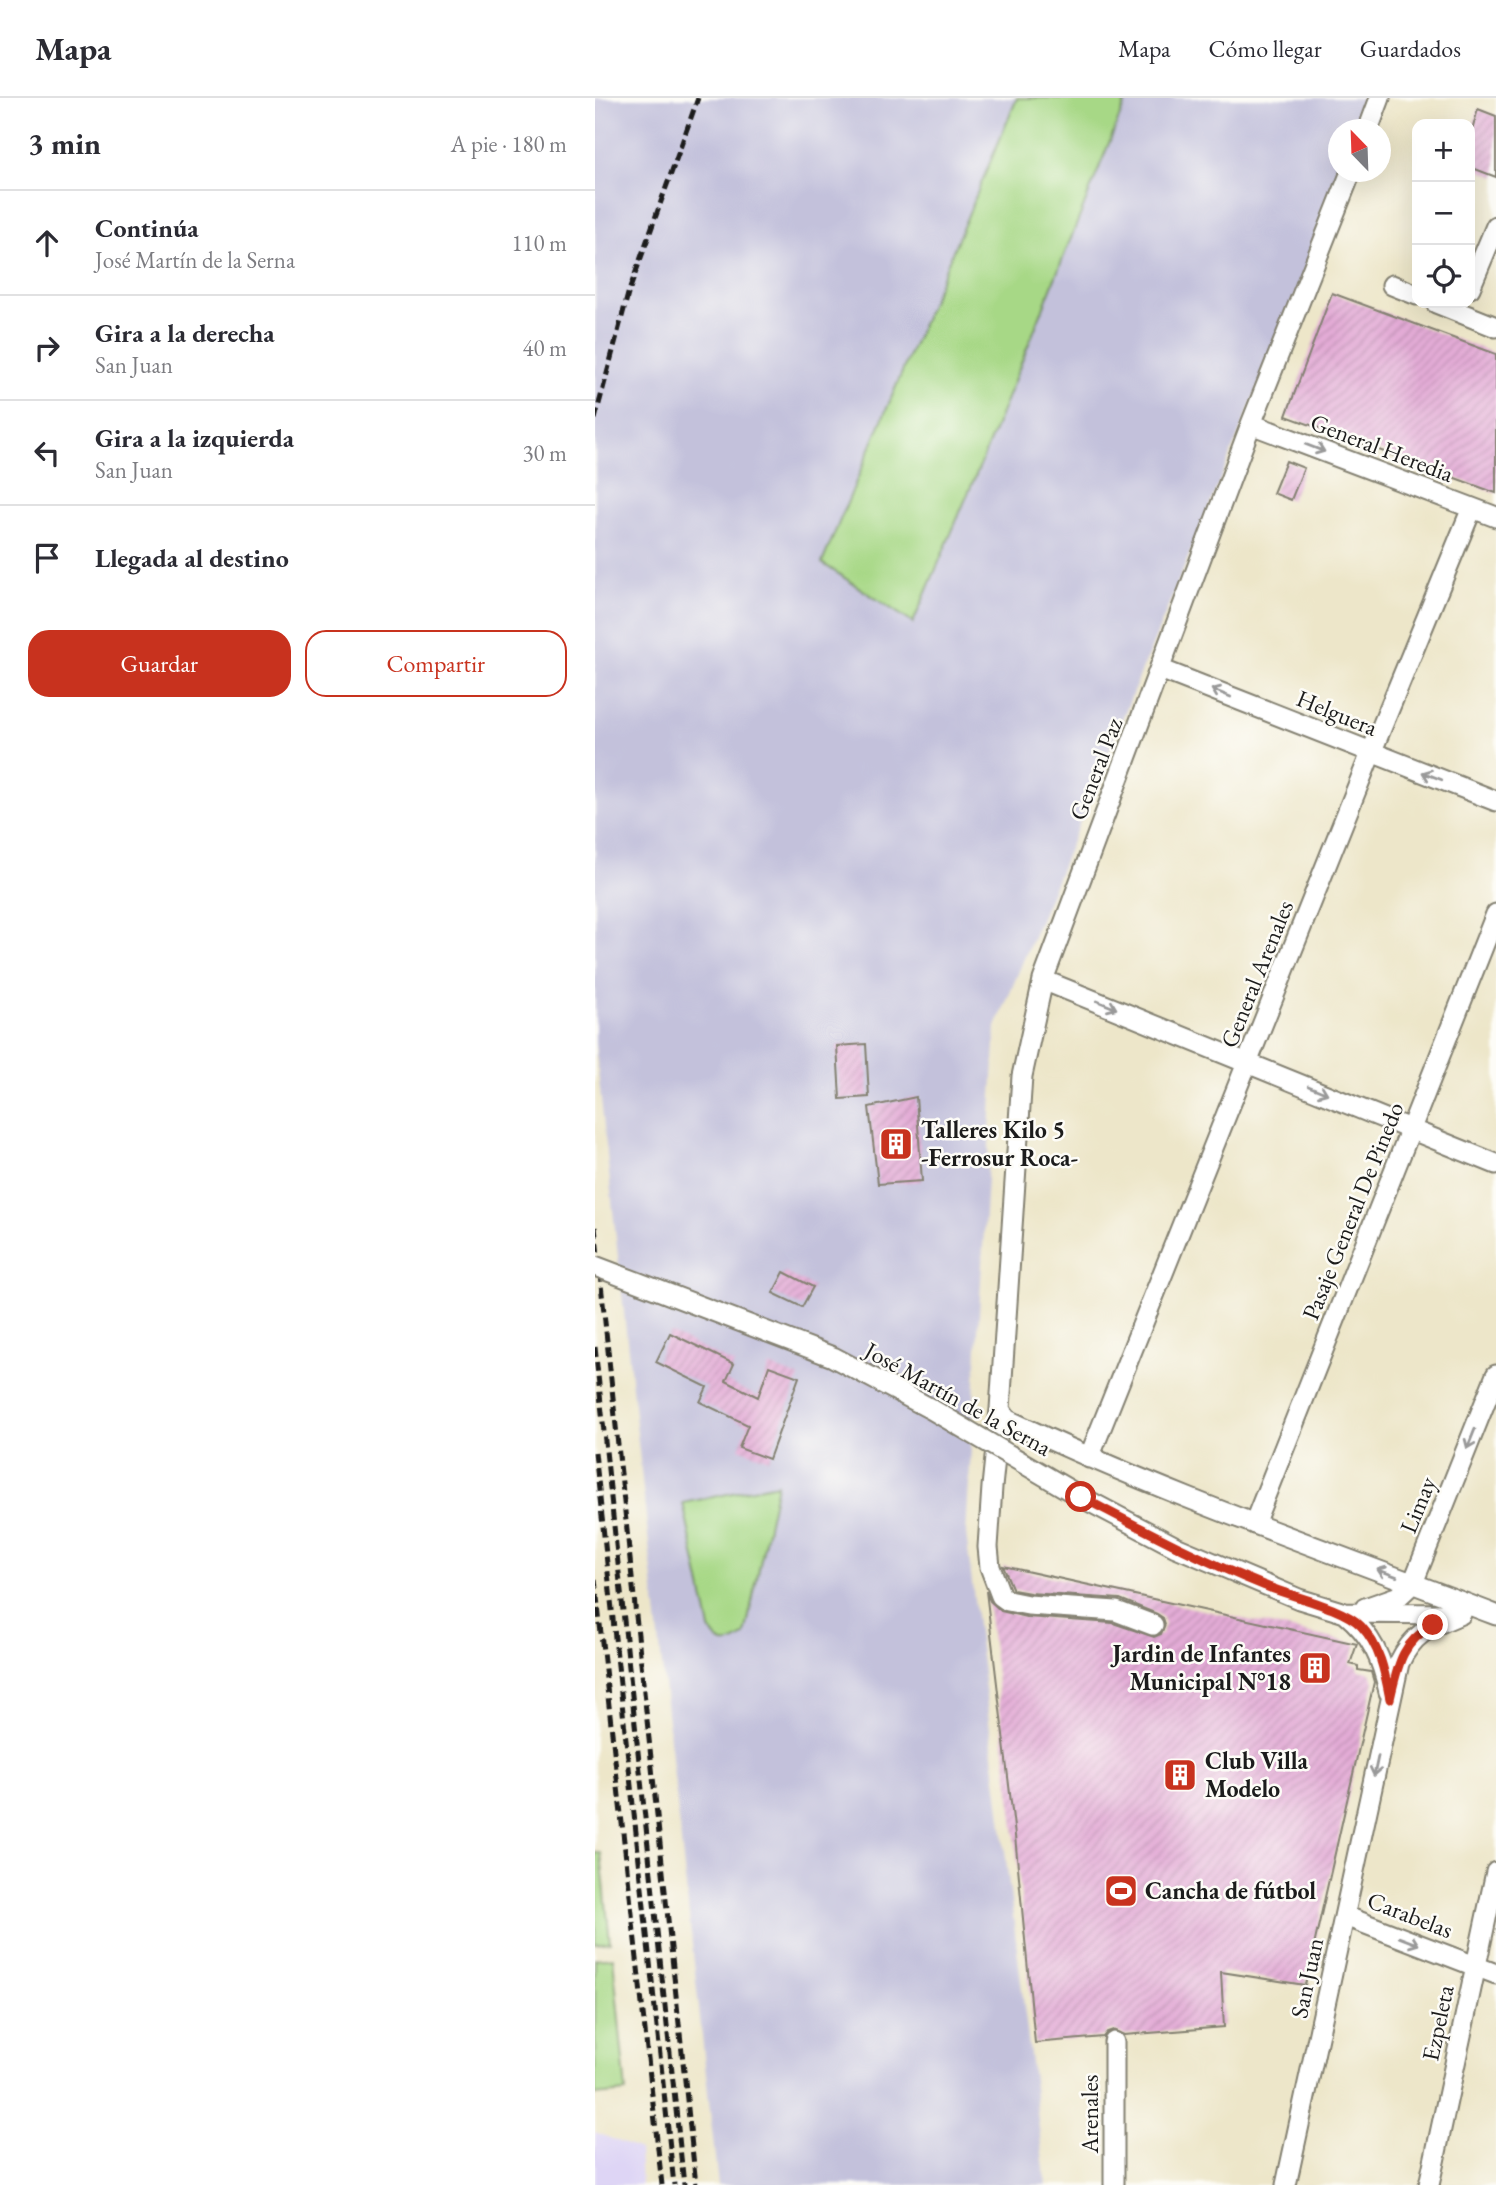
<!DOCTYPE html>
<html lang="es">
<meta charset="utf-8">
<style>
body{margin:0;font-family:"EB Garamond",serif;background:#f7f7f7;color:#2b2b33}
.controls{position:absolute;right:21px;top:21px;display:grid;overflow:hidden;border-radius:14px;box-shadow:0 7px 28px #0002}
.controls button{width:63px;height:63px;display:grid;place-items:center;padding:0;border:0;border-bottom:2px solid #e1e1e2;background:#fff;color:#2b2b33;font:35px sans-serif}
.compass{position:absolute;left:733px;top:21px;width:63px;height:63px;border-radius:50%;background:#fff;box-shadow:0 7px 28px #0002;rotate:337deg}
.stop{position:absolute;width:21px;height:21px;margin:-16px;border:5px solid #c8321e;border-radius:50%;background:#fff}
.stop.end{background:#c8321e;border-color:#fff;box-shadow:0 2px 7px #0008}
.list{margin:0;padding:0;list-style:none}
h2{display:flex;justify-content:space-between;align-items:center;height:91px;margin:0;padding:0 28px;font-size:30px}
h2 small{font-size:23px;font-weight:400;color:#7c7c81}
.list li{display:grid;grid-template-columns:46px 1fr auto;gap:21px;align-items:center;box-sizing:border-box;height:105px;padding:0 28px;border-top:2px solid #e1e1e2}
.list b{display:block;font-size:26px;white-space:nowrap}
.list p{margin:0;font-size:23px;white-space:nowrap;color:#7c7c81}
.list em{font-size:23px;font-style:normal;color:#7c7c81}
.actions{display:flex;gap:14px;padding:21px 28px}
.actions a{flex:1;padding:16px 0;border:2px solid #c8321e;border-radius:21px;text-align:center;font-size:24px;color:#c8321e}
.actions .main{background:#c8321e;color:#fff}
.icon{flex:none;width:38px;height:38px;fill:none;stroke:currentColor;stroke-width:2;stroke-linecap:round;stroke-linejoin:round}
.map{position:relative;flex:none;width:901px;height:2087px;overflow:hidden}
header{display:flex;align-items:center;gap:42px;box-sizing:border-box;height:98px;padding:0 35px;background:#fff;border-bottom:2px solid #e1e1e2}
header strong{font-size:33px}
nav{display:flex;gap:38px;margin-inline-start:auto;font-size:24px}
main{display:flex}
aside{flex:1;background:#fff}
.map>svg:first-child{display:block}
.built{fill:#ded5f5}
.railway{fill:#c3c1db}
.green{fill:#a7d886;stroke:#627a51;stroke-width:2}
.building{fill:url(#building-hatch)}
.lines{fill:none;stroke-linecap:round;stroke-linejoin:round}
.minor-casing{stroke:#848172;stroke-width:23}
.minor{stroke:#fff;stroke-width:19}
.rail{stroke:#1c1c1c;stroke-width:5;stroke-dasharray:10 5;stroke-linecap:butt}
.minor-bridge-casing{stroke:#848172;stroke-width:23;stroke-linecap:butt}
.minor-bridge{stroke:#fff;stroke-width:19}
.oneway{stroke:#999}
.route{stroke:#c8321e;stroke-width:9}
.labels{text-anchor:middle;stroke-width:5;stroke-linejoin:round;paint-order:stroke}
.street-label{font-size:24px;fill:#1c1c1c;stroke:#fdfcf7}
.poi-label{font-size:24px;font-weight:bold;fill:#1c1c1c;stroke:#fdfcf7;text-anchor:start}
</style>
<header>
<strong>Mapa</strong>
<nav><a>Mapa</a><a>Cómo llegar</a><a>Guardados</a></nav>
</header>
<main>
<aside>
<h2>3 min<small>A pie · 180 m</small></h2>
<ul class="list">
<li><svg class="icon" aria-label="ahead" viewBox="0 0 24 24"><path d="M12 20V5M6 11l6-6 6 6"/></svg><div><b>Continúa</b><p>José Martín de la Serna</p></div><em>110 m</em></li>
<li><svg class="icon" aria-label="right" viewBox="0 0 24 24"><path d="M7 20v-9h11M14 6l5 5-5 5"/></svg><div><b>Gira a la derecha</b><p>San Juan</p></div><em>40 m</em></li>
<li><svg class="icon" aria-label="left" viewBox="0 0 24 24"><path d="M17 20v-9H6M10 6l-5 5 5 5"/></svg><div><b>Gira a la izquierda</b><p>San Juan</p></div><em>30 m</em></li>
<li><svg class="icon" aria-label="arrive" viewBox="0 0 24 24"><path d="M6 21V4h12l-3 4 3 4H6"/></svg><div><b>Llegada al destino</b></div></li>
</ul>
<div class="actions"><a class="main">Guardar</a><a>Compartir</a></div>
</aside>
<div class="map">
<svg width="901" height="2087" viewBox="0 0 901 2087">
<defs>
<pattern id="building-hatch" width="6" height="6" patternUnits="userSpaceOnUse" patternTransform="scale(1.75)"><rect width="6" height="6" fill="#e3abd6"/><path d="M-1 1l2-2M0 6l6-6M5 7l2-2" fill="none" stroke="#c293b7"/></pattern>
</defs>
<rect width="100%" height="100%" fill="#fdfcf7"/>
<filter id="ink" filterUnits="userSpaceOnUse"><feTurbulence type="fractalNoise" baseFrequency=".0143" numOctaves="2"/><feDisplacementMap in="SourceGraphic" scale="14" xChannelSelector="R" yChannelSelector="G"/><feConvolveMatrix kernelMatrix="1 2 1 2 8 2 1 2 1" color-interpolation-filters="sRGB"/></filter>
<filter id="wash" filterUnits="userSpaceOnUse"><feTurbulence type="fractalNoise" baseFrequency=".00686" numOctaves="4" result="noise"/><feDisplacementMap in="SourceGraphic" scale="28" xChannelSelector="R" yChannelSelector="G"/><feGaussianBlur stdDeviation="1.57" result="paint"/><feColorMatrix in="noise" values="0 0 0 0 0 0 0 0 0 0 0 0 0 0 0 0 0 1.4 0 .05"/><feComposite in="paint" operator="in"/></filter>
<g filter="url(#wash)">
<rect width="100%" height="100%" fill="#ede6c9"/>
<path class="built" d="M0,2034L44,2052L46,2087H0Z"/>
<path class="railway" d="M0,0H781L768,31L744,32V74H751L401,929L371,1436L451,2087H123L0,945Z"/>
<path class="green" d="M422,0H532L389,358L318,525L227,465Z
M182,1386L150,1537C134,1549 123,1549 115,1531L88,1405Z
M0,1755H6L15,1844L0,1846Z
M18,1859L31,1994L0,1997V1861Z"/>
<g id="blocks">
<path class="building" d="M883,11L901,18V79L875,69V40Z
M737,195L901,256V395L691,318Z
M691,363L709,370L696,402L678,395Z
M271,946L274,999L245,1001L242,948Z
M321,999L327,1083L283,1086L274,1009Z
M189,1174L218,1189L207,1209L178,1195Z
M75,1235L139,1266L131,1283L163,1299L174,1268L204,1279L174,1361L144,1350L153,1327L105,1304L112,1289L61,1264Z
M408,1468L762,1546L755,1566L763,1568V1572L776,1574L779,1584L710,1887L626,1874L629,1929L529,1937L518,1932L512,1934L508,1939L440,1945L420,1738L391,1493L395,1503L406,1513L431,1519L518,1525L559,1539L566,1536L570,1526L568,1520L562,1516L525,1501L435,1495L418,1492Z"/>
</g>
</g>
<g filter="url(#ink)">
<use href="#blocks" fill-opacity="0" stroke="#848172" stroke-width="2"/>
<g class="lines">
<defs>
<path id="minor" d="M773,32L785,0
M797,187L822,197
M875,190L901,128
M841,205L901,229
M656,326L901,419
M565,571L901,703
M448,882L901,1066
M405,1311L411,1321C570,1397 737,1454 901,1517
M494,1360L776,655L877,410
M486,1399L581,1449L704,1501L750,1515L855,1516
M659,1426L901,816
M770,1510L804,1498L818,1485L901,1277
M750,1515C777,1537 787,1561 794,1594
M558,1527L521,1513L433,1507L413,1503L406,1498L395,1469L393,1449L397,1389L405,1311L427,978L448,882L656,326L756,74
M750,1818L901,1876
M519,1944V2087
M691,2087L804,1565C819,1534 835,1529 866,1516
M834,2087L901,1774"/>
</defs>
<use href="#minor" class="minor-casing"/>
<use href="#minor" class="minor"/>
<path class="rail" d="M0,321L33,196L103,0
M0,1129L101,2087
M0,1249L89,2087
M0,1354L79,2087
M0,1481L67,2087"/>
<defs>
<path id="minor-bridge" d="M0,1168L238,1259L336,1311L486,1399"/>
</defs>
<use href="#minor-bridge" class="minor-bridge-casing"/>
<use href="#minor-bridge" class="minor-bridge"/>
</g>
<defs><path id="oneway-shaft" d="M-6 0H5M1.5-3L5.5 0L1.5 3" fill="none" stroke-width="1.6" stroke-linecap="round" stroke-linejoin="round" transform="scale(1.75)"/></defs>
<g class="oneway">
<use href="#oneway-shaft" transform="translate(720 350) rotate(21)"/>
<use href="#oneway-shaft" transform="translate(626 595) rotate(-158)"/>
<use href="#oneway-shaft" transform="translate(837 678) rotate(-159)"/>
<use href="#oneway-shaft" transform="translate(512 907) rotate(22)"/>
<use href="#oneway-shaft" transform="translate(723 992) rotate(22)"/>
<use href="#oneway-shaft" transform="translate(876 1341) rotate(112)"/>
<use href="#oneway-shaft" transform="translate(792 1475) rotate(-160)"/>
<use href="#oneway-shaft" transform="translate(781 1668) rotate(102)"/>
<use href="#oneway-shaft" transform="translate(814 1843) rotate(21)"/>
</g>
</g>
<g class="lines" filter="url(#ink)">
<path class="route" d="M486,1399C546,1430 605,1462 668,1487C694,1498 748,1509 766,1528C785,1548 790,1575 795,1601C803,1567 806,1545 838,1527"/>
</g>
<defs>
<symbol id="building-square" viewBox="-11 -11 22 22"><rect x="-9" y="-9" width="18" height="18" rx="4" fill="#c8321e" stroke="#fdfcf7"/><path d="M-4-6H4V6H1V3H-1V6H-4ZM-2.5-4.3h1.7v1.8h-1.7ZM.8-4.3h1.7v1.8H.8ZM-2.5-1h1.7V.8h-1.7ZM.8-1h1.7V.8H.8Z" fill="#fff"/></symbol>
<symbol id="stadium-square" viewBox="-11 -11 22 22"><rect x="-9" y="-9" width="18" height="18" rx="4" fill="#c8321e" stroke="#fdfcf7"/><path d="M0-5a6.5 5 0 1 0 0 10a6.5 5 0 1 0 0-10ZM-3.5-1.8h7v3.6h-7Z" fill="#fff"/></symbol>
</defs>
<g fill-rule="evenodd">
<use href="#building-square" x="282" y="1027" width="38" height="38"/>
<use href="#building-square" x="701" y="1551" width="38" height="38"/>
<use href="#building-square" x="566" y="1658" width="38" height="38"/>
<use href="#stadium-square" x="507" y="1774" width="38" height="38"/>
</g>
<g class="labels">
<g class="street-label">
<text transform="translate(787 350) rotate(21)" y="8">General Heredia</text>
<text transform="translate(742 615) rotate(22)" y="8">Helguera</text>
<text transform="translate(501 671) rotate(-69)" y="8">General Paz</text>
<text transform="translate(662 876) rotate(-68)" y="8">General Arenales</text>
<text transform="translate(758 1113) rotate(-68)" y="8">Pasaje General De Pinedo</text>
<text transform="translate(363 1301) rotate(29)" y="8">José Martín de la Serna</text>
<text transform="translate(823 1407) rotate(-68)" y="8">Limay</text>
<text transform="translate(815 1817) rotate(21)" y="8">Carabelas</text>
<text transform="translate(712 1880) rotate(-78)" y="8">San Juan</text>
<text transform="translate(843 1925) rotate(-78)" y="8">Ezpeleta</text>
<text transform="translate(495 2016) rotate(-90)" y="8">Arenales</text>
</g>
<g class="poi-label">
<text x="326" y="1040">Talleres Kilo 5<tspan x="326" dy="28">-Ferrosur Roca-</tspan></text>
<text x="696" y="1564" text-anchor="end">Jardin de Infantes<tspan x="696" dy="28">Municipal N°18</tspan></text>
<text x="610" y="1671">Club Villa<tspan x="610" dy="28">Modelo</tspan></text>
<text x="550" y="1801">Cancha de fútbol</text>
</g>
</g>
</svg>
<div class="controls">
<button>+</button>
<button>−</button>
<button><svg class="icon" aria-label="locate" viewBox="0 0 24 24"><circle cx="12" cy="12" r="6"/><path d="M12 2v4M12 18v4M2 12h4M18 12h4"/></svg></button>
</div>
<svg class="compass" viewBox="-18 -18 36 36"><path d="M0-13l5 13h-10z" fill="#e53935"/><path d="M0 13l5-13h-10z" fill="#7c7c81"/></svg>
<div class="stop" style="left:486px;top:1399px"></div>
<div class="stop end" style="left:838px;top:1527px"></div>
</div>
</main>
